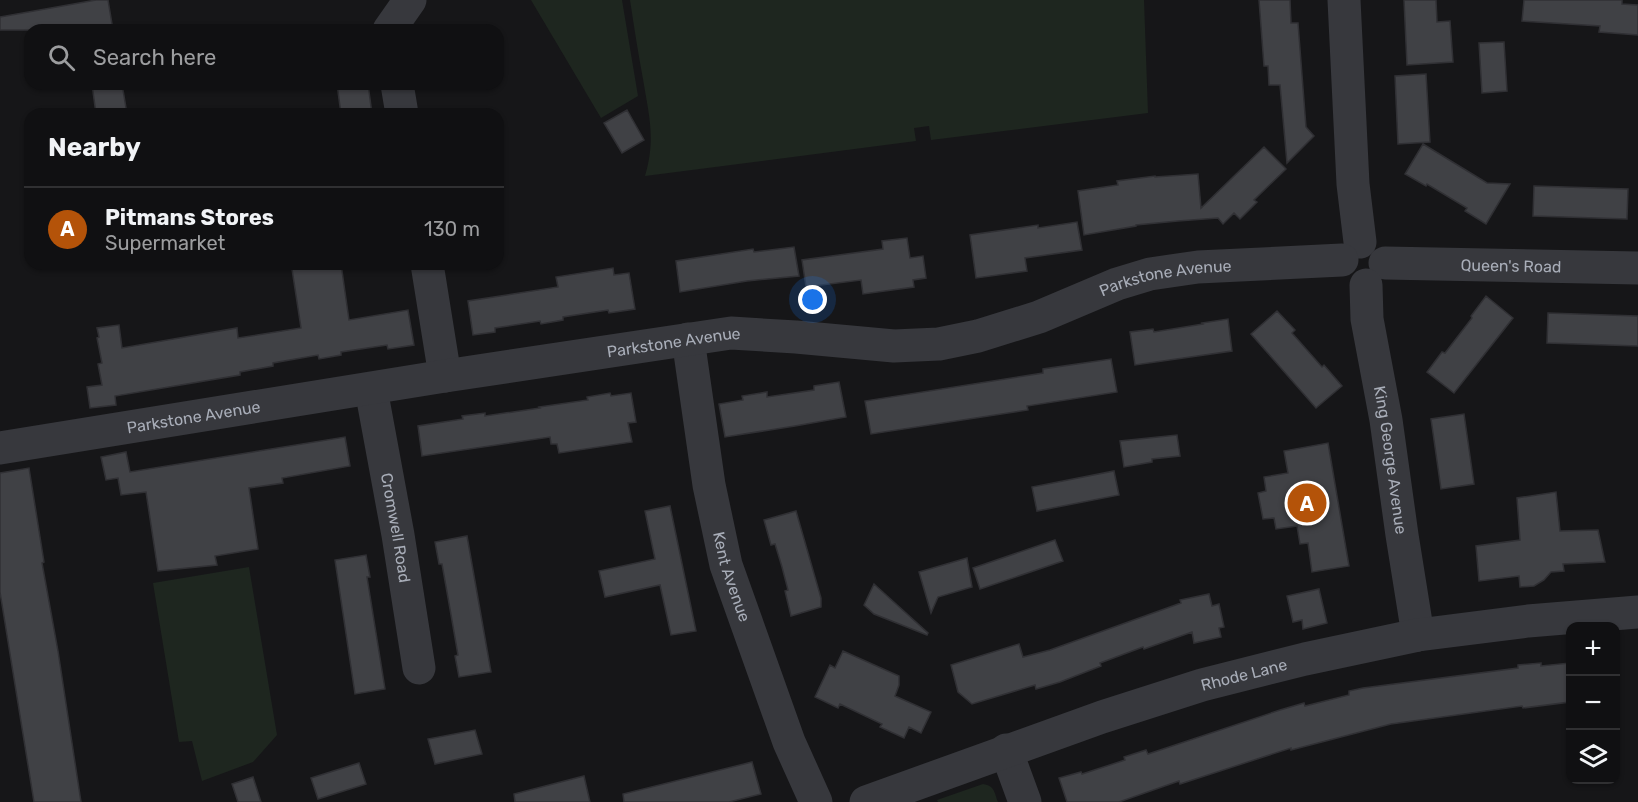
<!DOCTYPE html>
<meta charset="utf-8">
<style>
body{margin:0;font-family:Rubik,sans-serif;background:#1e1e20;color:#f1f3f6}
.controls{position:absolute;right:18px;bottom:18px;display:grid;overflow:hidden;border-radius:12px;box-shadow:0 2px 4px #0004}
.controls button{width:54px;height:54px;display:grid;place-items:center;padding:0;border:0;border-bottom:2px solid #303032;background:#101012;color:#f1f3f6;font:30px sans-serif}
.you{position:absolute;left:813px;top:300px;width:21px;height:21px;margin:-15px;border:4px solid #fff;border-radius:50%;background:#1a73e8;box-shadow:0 0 0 9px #1a73e833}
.badge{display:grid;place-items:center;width:39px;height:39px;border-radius:50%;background:#b45309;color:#fff;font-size:20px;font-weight:700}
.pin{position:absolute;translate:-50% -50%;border:3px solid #fff;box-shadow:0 2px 6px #0006}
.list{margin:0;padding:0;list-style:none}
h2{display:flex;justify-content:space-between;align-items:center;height:78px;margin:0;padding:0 24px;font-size:26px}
h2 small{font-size:20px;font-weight:400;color:#9c9d9f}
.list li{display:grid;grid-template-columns:39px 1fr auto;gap:18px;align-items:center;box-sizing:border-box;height:84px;padding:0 24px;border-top:2px solid #303032}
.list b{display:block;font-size:22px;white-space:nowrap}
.list p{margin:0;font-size:20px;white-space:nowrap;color:#9c9d9f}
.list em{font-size:20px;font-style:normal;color:#9c9d9f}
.icon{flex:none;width:33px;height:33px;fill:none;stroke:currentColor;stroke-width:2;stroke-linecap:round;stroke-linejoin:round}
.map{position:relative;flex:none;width:1638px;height:802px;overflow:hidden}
.search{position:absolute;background:#101012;box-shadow:0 2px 4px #0004;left:24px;top:24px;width:480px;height:66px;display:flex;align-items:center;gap:15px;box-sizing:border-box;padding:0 21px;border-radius:18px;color:#9c9d9f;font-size:22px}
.panel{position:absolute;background:#101012;box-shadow:0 2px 4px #0004;left:24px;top:108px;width:480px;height:162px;border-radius:18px}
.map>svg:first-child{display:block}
.green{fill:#1e261f}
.building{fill:#404145;stroke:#303034;stroke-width:1.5}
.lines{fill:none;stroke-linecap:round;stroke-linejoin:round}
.minor{stroke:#37383d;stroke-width:33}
.labels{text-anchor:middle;stroke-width:4.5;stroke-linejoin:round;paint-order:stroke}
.street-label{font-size:16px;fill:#a8adb8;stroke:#111113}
</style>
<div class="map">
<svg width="1638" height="802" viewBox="0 0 1638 802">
<rect width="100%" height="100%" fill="#161618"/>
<path class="green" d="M531,0H622L638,96L601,118Z
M630,0H1144L1148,113L931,140L929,126L914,128L916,141L645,176C656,139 649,116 643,79C638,53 634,26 630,0Z
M249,567L277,735L253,762L202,781L192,741L179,742L153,583Z
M983,784C995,786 994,792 998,802H938L937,800Z"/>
<path class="building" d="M96,0H108L113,30H0V17Z
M1259,0H1290L1291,23H1298L1306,127L1314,136L1287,163L1280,85H1269L1268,66H1264Z
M1404,0H1436L1437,22L1450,21L1453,62L1407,65Z
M1524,0H1622V4L1638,5V35L1599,32L1600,26L1522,21Z
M1504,42L1507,91L1482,93L1479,43Z
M1426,74L1430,142L1398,144L1395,76Z
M92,84H122L127,114H96Z
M337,84H368L372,114H341Z
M627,110L644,140L622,153L604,123Z
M1423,144L1487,183L1510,184L1486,224L1465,211L1467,208L1427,184L1426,186L1405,174Z
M1264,147L1286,169L1254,200L1257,202L1240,219L1234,213L1223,224L1218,218L1178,221L1136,225V226L1084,235L1078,191L1118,185L1117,181L1155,176V177L1198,174L1201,208Z
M1534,186L1628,189L1627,219L1533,216Z
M1077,222L1082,250L1025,258L1027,271L976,278L970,235L1038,225V228Z
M907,238L910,258L923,256L926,278L913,280L914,287L863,294L861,280L806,287L802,260L883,249L882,241Z
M794,247L799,276L747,281L680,292L676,261L753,249L754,252Z
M315,264H341L349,320L408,310L414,345L388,349L387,345L341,352V355L319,359L318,355L273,363V366L240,372V375L115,396L116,405L90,408L87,387L102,385L98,364L102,363L97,338L99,337L97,328L119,325L122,348L237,328L238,338L301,328L292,269Z
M613,268L614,275L629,273L635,309L609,313L608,310L563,317V320L541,324L540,321L495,328V332L473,335L468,301L558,287L556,277Z
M1486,296L1513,318L1454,393L1427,372L1442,352L1445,353L1472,318L1471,316Z
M1277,311L1295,330L1292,333L1322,367L1324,365L1342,386L1316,408L1251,334Z
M1548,313L1638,316V346L1547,343Z
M1228,319L1232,351L1135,365L1130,332L1153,329L1154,332L1203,324L1202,323Z
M1111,359L1117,392L1027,406L1028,410L871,434L865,401L1043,373V369Z
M839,382L846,417L795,426L725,437L719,404L743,400L742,396L767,392V397L814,390V386Z
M610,393L611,396L631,393L636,422L628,423L632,442L559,453L557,444H551L550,437L422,456L418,426L463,419L462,416L485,413V416L540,408L539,407L588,400L587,397Z
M1464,414L1474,484L1441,489L1431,419Z
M1177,435L1180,456L1152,459V462L1124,467L1120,441Z
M345,437L350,466L282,478L283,483L249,488L258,549L215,556L217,565L158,571L146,492L121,495L118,478L106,480L101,457L126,452L130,472Z
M1328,443L1349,566L1312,572L1308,543L1300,544L1297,526L1276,529L1274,518L1263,519L1258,493L1266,491L1264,477L1288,473L1284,451Z
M29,468L44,562L42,563L58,651L81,802H34L0,592V473Z
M1114,471L1119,495L1037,511L1032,487Z
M1556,492L1560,531L1598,530L1605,562L1563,564L1564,571L1551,572L1544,580L1534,586L1520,587L1519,576L1479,581L1476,546L1520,540L1517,498Z
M670,506L696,631L671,635L660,585L605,597L599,571L655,559L645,511Z
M796,511L821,598V607L791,616L785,591L788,590L782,567L775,544L771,545L764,520Z
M467,536L491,672L459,677L455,656L458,655L450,609L442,564H439L435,542Z
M1055,540L1063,561L980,589L973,568Z
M366,555L370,577H367L385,689L355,694L335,560Z
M967,558L972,587L938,597L931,613L919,572Z
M874,584L928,633L927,635L874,614L864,605Z
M1319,589L1327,623L1303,629L1302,620L1293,622L1287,596Z
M1209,594L1212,606L1219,604L1224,627L1219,628L1221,637L1194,643L1192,632L1144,649L1143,647L1100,663L1101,666L1060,682L1036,689L1035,685L972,704L958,692L951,665L1019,644L1023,657L1050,650L1181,603L1180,600Z
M843,651L899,676V685L895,696L931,712L921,733L909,727L904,738L880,727L882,724L840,704L838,708L815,697L830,665L835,668Z
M1541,663V666L1570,663V702L1523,708L1522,706L1391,724L1291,750V748L1180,784L1179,781L1119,802H1067L1059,778L1081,772L1082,774L1125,760L1124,757L1146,750L1148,754L1280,710L1304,703L1305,706L1349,695V691L1363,688L1518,668V665Z
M475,730L482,754L435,764L428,739Z
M752,762L761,794L729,802H624L623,794Z
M359,763L366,784L318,799L311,778Z
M584,776L590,802H515L514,794Z
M253,777L261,802H238L232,784Z"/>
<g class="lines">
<g class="minor">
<path d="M1344,0L1353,184L1360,242"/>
<path d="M389,30L410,0"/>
<path d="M397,84L402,114"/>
<path id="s1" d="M1385,263L1638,268"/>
<path d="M427,264L445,376"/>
<path id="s2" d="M1366,285L1367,319L1386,420L1402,535L1418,635"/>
<path id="s3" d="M688,339L709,485L726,565L789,742L816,802"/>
<path id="s4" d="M371,389L398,535L419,668"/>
<path id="s5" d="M0,448L445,376L731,333L796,337L894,346L939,344L978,336L1039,317L1117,284L1150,274L1198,267L1342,260"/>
<path d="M1006,750L1025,802"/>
<path id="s6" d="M866,802L1102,717L1202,685L1305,659L1418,635L1528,621L1638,612"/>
</g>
</g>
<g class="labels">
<g class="street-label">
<text dy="6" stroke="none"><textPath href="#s1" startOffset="126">Queen's Road</textPath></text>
<text dy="6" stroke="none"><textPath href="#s5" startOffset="1186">Parkstone Avenue</textPath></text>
<text dy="6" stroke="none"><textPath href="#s5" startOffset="682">Parkstone Avenue</textPath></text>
<text dy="6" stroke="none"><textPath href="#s5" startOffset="196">Parkstone Avenue</textPath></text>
<text dy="6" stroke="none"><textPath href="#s2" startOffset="177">King George Avenue</textPath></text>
<text dy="6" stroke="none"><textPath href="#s4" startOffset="141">Cromwell Road</textPath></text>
<text dy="6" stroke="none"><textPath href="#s3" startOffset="242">Kent Avenue</textPath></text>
<text dy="6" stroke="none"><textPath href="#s6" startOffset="399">Rhode Lane</textPath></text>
</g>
</g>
</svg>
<div class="controls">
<button>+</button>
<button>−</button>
<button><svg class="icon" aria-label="layers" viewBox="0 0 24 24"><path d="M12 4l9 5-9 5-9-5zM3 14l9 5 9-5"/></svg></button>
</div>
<div class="you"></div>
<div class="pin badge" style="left:1307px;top:503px">A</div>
<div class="search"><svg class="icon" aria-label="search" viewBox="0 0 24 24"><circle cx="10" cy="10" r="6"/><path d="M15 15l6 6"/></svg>Search here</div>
<section class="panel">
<h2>Nearby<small></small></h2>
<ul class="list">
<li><span class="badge">A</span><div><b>Pitmans Stores</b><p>Supermarket</p></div><em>130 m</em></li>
</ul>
</section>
</div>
